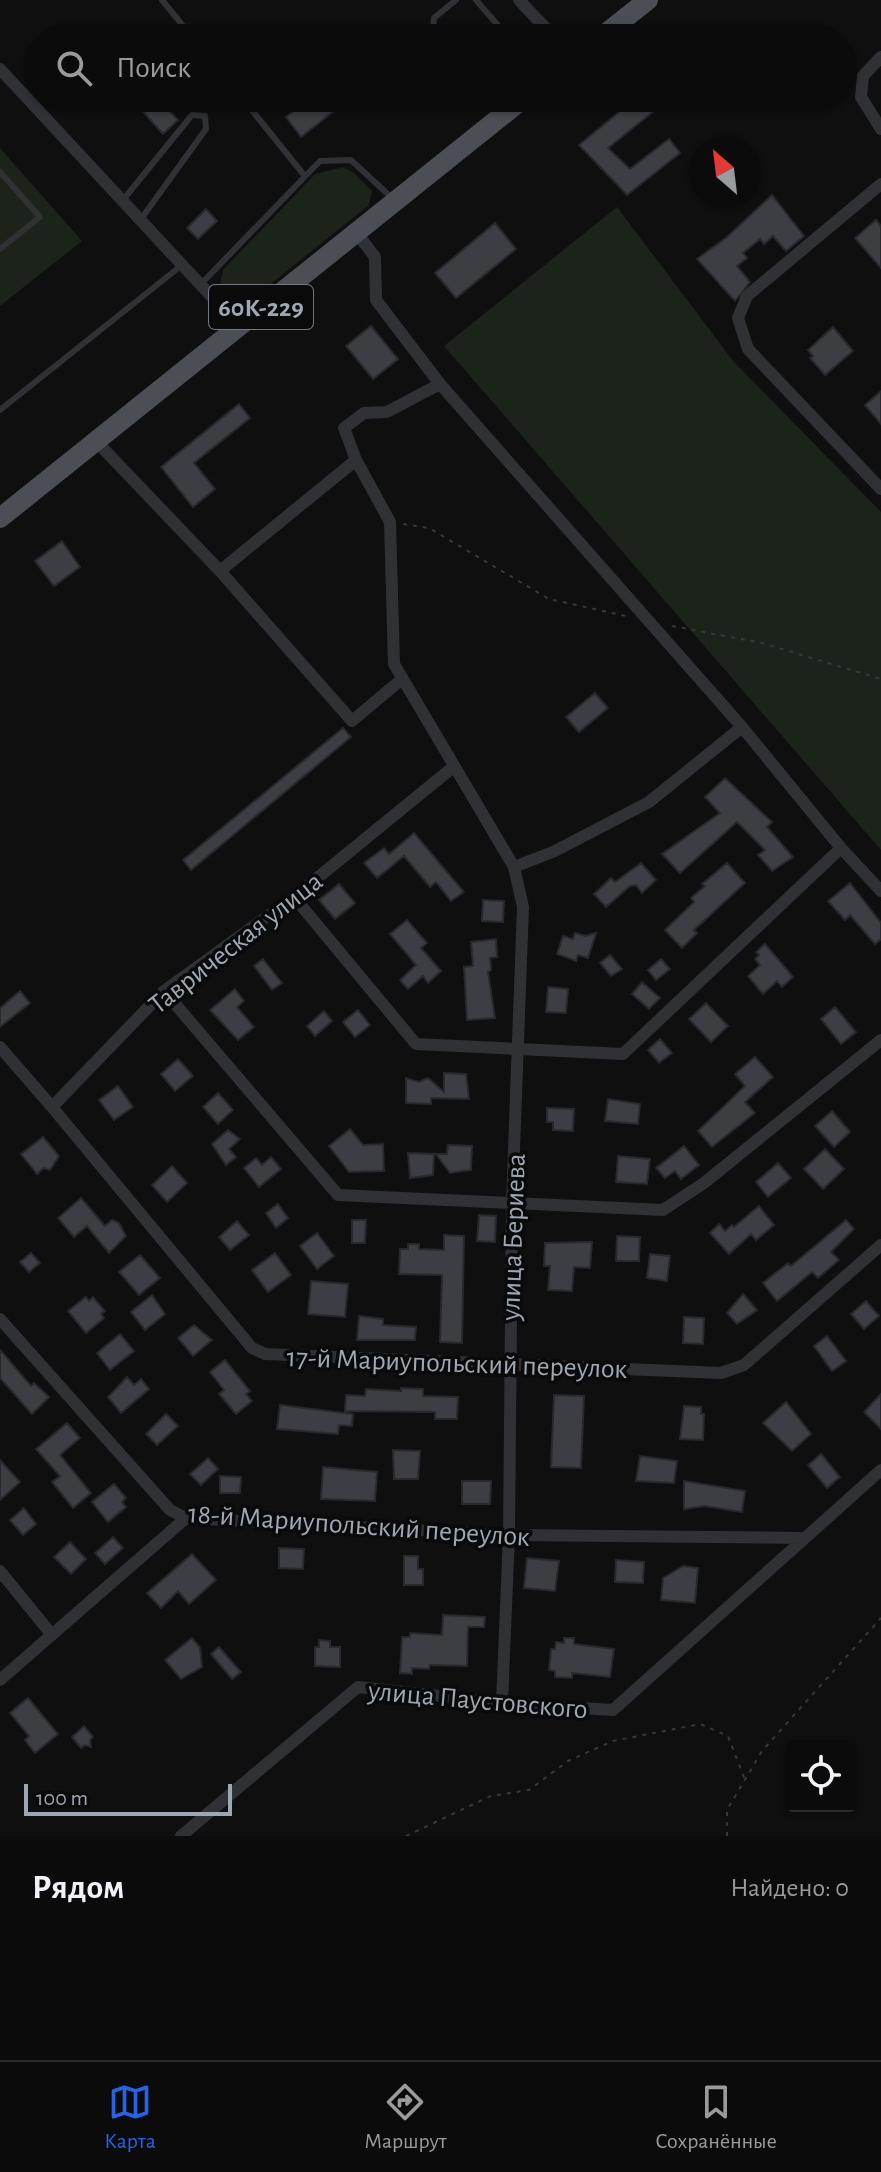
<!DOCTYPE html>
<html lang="ru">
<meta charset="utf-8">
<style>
body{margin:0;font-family:"Alegreya Sans",sans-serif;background:#19191a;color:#f1f3f6}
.controls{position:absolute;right:24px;bottom:24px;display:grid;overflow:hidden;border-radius:8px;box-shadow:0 2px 6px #0004}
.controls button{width:72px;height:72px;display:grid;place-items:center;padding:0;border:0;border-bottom:2px solid #2b2b2d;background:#0b0b0c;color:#f1f3f6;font:40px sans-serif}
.compass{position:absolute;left:689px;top:136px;width:72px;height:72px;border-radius:50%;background:#0b0b0c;box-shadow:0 2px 6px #0004;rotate:332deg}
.scale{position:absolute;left:24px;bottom:20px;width:208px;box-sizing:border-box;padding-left:8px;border:4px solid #9ea8b3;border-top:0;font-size:22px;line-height:28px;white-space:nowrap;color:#9ea8b3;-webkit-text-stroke:6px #0a0a0b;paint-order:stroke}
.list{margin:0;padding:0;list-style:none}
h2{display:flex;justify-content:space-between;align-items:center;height:104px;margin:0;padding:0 32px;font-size:34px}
h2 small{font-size:26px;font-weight:400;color:#9a9b9d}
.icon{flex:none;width:44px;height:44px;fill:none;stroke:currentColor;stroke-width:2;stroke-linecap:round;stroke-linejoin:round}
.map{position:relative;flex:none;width:881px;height:1836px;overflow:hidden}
.search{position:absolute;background:#0b0b0c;box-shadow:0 2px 6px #0004;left:24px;right:24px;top:24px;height:88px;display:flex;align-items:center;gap:20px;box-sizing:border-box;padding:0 28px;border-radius:44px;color:#9a9b9d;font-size:30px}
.sheet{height:224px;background:#0b0b0c}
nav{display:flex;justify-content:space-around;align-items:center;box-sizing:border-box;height:112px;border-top:2px solid #2b2b2d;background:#0b0b0c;font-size:22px;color:#9a9b9d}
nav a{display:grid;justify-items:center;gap:4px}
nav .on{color:#2563eb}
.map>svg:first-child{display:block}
.green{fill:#1b231b}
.building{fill:#3c3e43;stroke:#28292c;stroke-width:2}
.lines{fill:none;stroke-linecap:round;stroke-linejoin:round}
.path{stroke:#35393d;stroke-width:2;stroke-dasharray:4 6;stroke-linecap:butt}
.lane{stroke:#2f3135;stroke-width:6}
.street{stroke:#2f3135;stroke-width:12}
.primary{stroke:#4b4f55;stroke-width:20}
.labels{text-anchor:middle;stroke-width:7;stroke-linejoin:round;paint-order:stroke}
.shield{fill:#0a0a0b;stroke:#727981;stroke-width:2}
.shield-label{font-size:26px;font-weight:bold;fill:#9ea8b3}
.street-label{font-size:28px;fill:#9ea8b3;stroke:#0a0a0b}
</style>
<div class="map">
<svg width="881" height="1836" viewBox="0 0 881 1836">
<rect width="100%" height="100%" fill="#0f0f10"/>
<path class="green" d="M0,148L82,241L0,306Z
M343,167L354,173L372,191L369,205L267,287C251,292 234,297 220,285L223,270L315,174Z
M617,207L734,362L881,512V850L444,346Z"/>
<path class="building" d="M131,98H157L178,120L163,134Z
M280,98H325L335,110L301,137L286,117L292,112Z
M636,98H670L608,148L630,169L669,139L680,153L627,195L579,145Z
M772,195L804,236L786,251L773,236L764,244L760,239L743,253L747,258L737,266L750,282L735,301L697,259L727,237Z
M206,209L217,221L198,239L187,228Z
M876,220L881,226V268L855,238Z
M495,223L516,249L456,298L435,273Z
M371,326L398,359L373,379L346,346Z
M833,327L853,351L825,375L810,358L813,356L808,350Z
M881,391V424L865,405Z
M239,404L250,418L194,463L215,489L193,507L161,467Z
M62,541L80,567L54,586L35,561Z
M595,693L608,708L579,732L566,717Z
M343,728L351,737L191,870L183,860Z
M725,778L772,822L767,827L793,857L772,871L758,855L765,850L737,822L680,873L662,854L720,813L705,797Z
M414,833L464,892L451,901L436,882L430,887L404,856L377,878L364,863L384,848L389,854Z
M641,863L656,880L642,893L636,885L630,886L606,907L594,894L611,878L615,882Z
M727,863L745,883L694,930L697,933L682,948L665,930L694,902L691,898L705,886L702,884Z
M850,883L881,923V939L875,944L850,915L845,920L828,901Z
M339,884L355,903L335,919L319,900Z
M483,900L504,901L503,922L482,921Z
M407,920L427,943L421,948L441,971L428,983L423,976L408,989L400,980L416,965L390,934Z
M575,933L585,936L596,933L588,958L578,955L576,961L557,954L563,936L573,939Z
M496,939L497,957L490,958L491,970L488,972L495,1018L467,1020L464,967L473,966L471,942Z
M765,944L793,977L782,987L777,981L763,994L748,976L760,965L755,959L759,955L756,952Z
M610,955L622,969L611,976L600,963Z
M263,959L282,983L272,990L254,966Z
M661,959L670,969L656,980L648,970Z
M642,982L660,998L649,1009L632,994Z
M548,987L568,989L566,1013L546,1012Z
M235,989L244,1001L237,1007L254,1027L238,1040L210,1010Z
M20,991L30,1003L0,1027V1008Z
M706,1003L728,1026L711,1042L689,1019Z
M835,1007L856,1032L841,1044L821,1019Z
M358,1010L370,1025L355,1037L343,1022Z
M324,1011L332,1021L315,1036L307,1026Z
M660,1039L672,1053L659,1063L648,1050Z
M755,1057L773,1077L745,1102L755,1113L712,1147L698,1131L745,1086L735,1074Z
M178,1059L193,1076L175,1091L161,1074Z
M444,1073L466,1074L469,1099L431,1098V1104L406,1103V1078L419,1082L428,1078L444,1092Z
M118,1086L133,1107L114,1120L99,1100Z
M218,1093L233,1110L218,1124L203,1107Z
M608,1099L640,1104L638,1124L605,1121Z
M547,1108L574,1109L573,1131L553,1130V1122H547Z
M832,1111L850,1132L834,1147L815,1126Z
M350,1129L363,1145L383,1144L384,1171L349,1172L329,1146Z
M228,1130L240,1139L229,1149L236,1157L226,1165L212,1144Z
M43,1137L59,1156L50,1170L44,1168L37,1174L21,1154Z
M448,1145L472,1146L471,1170L450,1173L436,1154H447Z
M684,1146L699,1165L681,1179L675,1171L665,1178L656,1168Z
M825,1149L844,1169L823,1189L804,1169Z
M408,1153L434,1154L433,1175L410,1178Z
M618,1156L650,1159L647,1184L616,1182Z
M271,1157L281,1169L259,1187L244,1168L256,1158L262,1165Z
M778,1163L791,1178L768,1197L756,1182Z
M172,1166L187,1183L167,1202L152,1185Z
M81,1198L105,1226L112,1220L119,1223L126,1236L109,1253L87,1226L74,1237L58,1218Z
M278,1204L288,1218L276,1228L266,1213Z
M759,1206L774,1225L756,1240L751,1234L729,1254L710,1233L719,1224L725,1231L732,1225L734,1227Z
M479,1215L496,1216L495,1242L477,1241Z
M352,1220H366L365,1243H352Z
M846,1220L854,1229L831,1252L839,1260L818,1278L812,1272L777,1301L763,1283L788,1263L791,1266Z
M237,1221L249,1235L230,1250L219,1237Z
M317,1233L334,1256L317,1269L300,1246Z
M444,1235L464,1236L462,1343L440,1342L442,1275L399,1274L400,1249H408V1244H419V1249L444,1250Z
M617,1236L640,1237L639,1261H616Z
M584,1242H592L590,1268L574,1267L572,1291L548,1290L550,1266H544L545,1243Z
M31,1253L40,1263L29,1272L20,1262Z
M275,1253L291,1275L268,1292L252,1270Z
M650,1254L670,1256L667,1281L647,1278Z
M140,1255L160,1278L139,1295L119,1272Z
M311,1281L348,1284L345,1317L308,1314Z
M743,1294L757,1310L737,1324L727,1313Z
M152,1295L165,1314L145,1330L131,1312Z
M86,1297L89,1301L93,1297L105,1311L101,1314L104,1318L86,1333L68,1311Z
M866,1301L879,1316L864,1329L851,1314Z
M359,1316L383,1319V1325L416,1327L415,1340H357Z
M684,1317L704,1318L703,1344L683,1343Z
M194,1325L212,1340L193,1356L178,1338Z
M120,1334L134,1351L110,1370L97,1353Z
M827,1336L846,1361L832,1371L814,1346Z
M0,1350L31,1386L34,1383L49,1397L32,1414L0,1378Z
M225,1360L250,1391L246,1394L252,1401L236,1414L219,1394L224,1390L210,1372Z
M127,1377L134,1385L141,1379L149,1389L121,1413L108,1397Z
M401,1388L423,1389V1396L458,1397L457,1419H435V1412L345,1411L346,1395L365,1396L366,1389L401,1391Z
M881,1394V1429L864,1412Z
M554,1395L584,1396L581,1468L551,1467Z
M786,1402L811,1434L792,1451L763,1423Z
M280,1405L353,1414L352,1426L339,1425L338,1434L277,1429Z
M684,1406L701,1407V1414H704L703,1440L680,1439Z
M166,1414L178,1426L157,1445L146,1434Z
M67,1423L80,1438L60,1455L91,1493L73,1508L52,1482L60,1476L36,1449Z
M393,1450L420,1451L418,1479H394Z
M821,1454L840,1477L827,1488L808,1465Z
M640,1456L677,1461L674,1483L636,1481Z
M208,1458L218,1469L201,1485L190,1474Z
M0,1460L20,1482L0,1500Z
M323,1467L377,1472L375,1501L321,1499Z
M220,1476L241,1477L240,1493H220Z
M462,1481H491L490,1504H462Z
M684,1481L745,1491L742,1512L705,1506L684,1509Z
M114,1484L126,1498L122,1502L126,1507L108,1522L92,1502Z
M24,1508L36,1524L23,1535L10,1520Z
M113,1537L123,1548L105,1564L95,1553Z
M70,1542L86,1559L71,1574L54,1557Z
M279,1548L304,1549L303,1569L279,1568Z
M192,1554L216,1580L189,1604L178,1591L161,1608L147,1593Z
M404,1556H418V1569H423V1585H404Z
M527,1558L559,1561L555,1591L524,1588Z
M616,1560L644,1562L643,1583L615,1582Z
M683,1566L698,1568L695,1603L661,1600L663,1578Z
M443,1615L485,1617L484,1627H468L467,1666L430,1665L429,1669L412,1668V1674L400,1673L402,1637H410V1633L442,1635Z
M192,1638L200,1648L202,1667L181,1679L165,1660Z
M564,1638H574V1644L614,1649L610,1677L572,1673V1678L555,1677V1671L549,1670L551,1649H555L556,1642L564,1643Z
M319,1640L330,1641V1647H340V1667L315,1666V1647H319Z
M219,1647L241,1672L232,1679L211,1654Z
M28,1698L58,1734L35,1753L25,1740L29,1736L10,1713Z
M84,1726L93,1737L90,1740L91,1747L85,1745L81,1748L72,1737Z"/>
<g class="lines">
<path class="path" d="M403,524L429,528L549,599L626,616
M672,626L762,643L881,679
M406,1836L491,1796L529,1790L568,1761L613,1741L700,1724L728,1736L745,1780
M727,1836V1810L762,1751L881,1618"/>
<path class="lane" d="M162,0L193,38
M476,0L509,38
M438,38L433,32L434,18L456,0
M242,98L304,175
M488,98L501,114
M0,172L40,217L0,249
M123,200L192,115L205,116L206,129L141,219
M200,285L320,161L351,160L392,198
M0,410L182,265"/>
<path class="street" d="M519,0L555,38
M881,57L863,76L861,97L881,129
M0,69L238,325
M881,184L747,296L738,318L748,349L881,489
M356,232L375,257L376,300L440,384L742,727L841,848L881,891
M440,384L387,412L364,413L344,428L356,460L390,522L394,664L514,867L523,907L512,1203L509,1535L502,1703
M96,441L220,571L352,721L402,679
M220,571L356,460
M514,867L555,851L649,802L742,727
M294,897L416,1044L623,1054L841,848
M164,991L338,1195L663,1210L704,1183L881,1040
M0,1047L52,1107L164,991L294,897L452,768
M52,1107L252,1348L265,1354L721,1373L744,1365L881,1245
M0,1319L170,1510L186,1518L509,1535L804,1538
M0,1571L52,1635
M0,1680L186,1518
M181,1836L358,1687L502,1703L613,1710L881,1470"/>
<path class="primary" d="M600,38L648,0
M0,518L524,98"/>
</g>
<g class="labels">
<rect class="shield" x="209" y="285" width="104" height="44" rx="6"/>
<g class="shield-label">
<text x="261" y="316">60К-229</text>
</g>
<g class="street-label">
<text transform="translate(235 942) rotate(-38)" y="10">Таврическая улица</text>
<text transform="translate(512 1237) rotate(-88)" y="10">улица Бериева</text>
<text transform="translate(457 1362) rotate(2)" y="10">17-й Мариупольский переулок</text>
<text transform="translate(359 1524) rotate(4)" y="10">18-й Мариупольский переулок</text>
<text transform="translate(478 1699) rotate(5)" y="10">улица Паустовского</text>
</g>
</g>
</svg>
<div class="controls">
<button><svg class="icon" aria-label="locate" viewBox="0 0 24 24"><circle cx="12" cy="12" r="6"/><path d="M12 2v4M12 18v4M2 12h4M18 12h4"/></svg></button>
</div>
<svg class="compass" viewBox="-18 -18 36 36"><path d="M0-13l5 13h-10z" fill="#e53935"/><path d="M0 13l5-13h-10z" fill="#9a9b9d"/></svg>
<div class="scale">100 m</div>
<div class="search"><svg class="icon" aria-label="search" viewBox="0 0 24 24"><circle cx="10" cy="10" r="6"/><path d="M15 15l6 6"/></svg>Поиск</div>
</div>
<section class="sheet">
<h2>Рядом<small>Найдено: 0</small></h2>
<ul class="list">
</ul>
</section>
<nav>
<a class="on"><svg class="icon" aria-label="map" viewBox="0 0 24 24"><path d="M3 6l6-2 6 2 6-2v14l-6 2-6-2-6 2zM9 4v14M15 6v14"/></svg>Карта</a>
<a><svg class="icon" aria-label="directions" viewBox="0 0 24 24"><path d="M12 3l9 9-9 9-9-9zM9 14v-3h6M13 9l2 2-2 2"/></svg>Маршрут</a>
<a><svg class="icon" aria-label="saved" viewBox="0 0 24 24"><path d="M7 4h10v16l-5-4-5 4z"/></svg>Сохранённые</a>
</nav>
